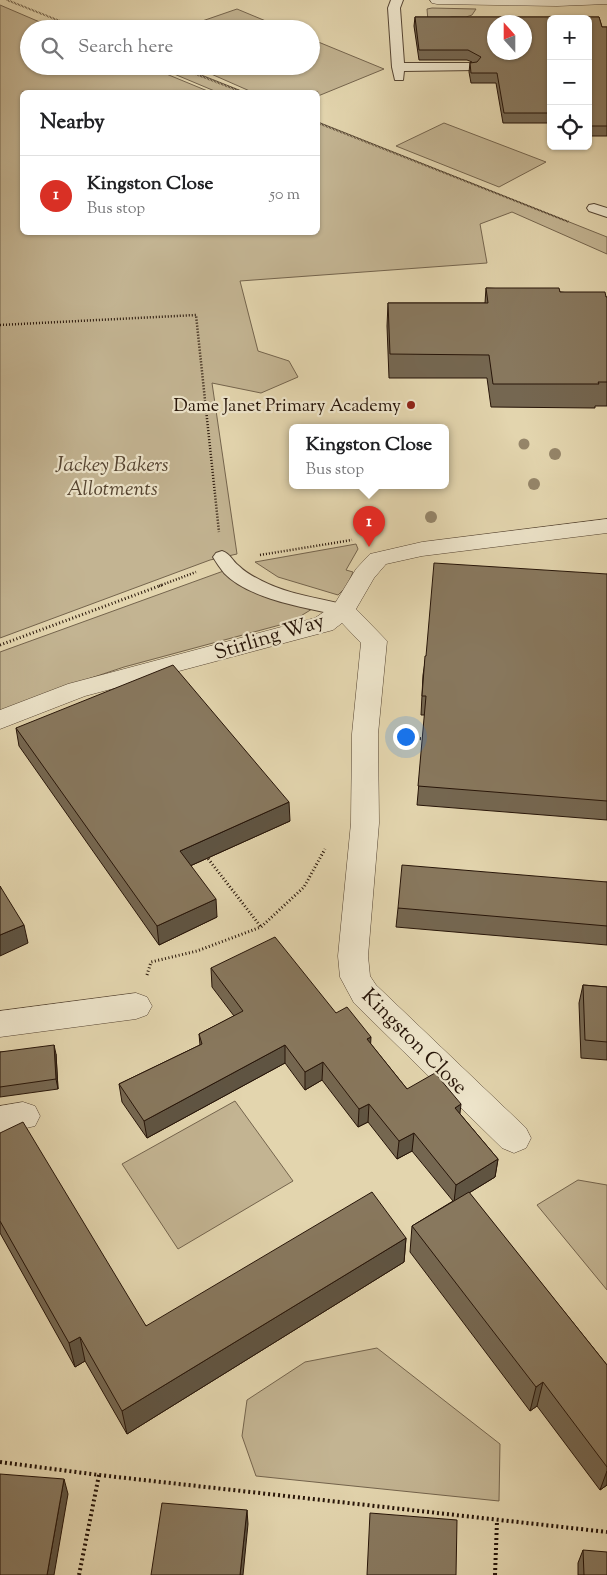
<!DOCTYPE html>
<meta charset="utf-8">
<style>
body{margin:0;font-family:"Sorts Mill Goudy",serif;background:#f6f6f6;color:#202124}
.controls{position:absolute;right:15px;top:15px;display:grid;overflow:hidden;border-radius:8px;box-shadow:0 1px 4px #0004}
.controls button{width:45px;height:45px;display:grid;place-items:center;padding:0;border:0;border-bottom:1px solid #e0e0e0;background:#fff;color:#202124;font:25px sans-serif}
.compass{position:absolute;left:487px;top:15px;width:45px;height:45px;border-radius:50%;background:#fff;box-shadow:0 1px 4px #0004;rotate:339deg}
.you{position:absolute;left:405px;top:736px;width:18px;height:18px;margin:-12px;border:4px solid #fff;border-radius:50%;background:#1a73e8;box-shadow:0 0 0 8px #1a73e833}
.badge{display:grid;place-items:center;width:32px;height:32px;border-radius:50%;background:#d93025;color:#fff;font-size:16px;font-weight:700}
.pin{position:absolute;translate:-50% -41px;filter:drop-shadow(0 1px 2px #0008)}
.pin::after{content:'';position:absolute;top:26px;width:18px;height:15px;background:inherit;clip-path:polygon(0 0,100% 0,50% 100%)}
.popup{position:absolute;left:289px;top:424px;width:160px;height:65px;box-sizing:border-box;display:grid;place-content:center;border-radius:8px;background:#fff;filter:drop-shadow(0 1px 4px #0005);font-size:16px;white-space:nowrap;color:#757577}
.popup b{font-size:19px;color:#202124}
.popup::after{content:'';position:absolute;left:50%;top:100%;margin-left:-10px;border:10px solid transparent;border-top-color:#fff}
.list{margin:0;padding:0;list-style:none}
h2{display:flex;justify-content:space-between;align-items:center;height:65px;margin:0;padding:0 20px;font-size:21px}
h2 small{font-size:16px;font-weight:400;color:#757577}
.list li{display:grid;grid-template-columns:32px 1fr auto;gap:15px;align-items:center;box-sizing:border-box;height:80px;padding:0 20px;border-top:1px solid #e0e0e0}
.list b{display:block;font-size:19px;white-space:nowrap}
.list p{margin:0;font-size:16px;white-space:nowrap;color:#757577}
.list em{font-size:16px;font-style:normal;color:#757577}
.icon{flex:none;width:28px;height:28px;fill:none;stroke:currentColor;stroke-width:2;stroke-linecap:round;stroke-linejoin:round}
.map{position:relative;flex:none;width:607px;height:1575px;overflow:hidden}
.search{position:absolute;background:#fff;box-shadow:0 1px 4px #0004;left:20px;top:20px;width:300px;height:55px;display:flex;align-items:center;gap:12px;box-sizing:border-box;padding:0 18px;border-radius:28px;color:#757577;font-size:19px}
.panel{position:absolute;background:#fff;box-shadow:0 1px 4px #0004;left:20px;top:90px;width:300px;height:145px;border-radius:8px}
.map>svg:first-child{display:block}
.green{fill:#c3b492;stroke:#74644d}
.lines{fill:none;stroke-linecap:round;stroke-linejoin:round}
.lane-casing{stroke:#554432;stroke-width:2}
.street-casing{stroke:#554432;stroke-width:1}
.path-far3{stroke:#261408;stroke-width:2;stroke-dasharray:0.5 1;stroke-linecap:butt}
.path-far2{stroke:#261408;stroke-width:2.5;stroke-dasharray:1 2;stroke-linecap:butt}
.path-far1{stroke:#261408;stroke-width:3;stroke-dasharray:1 2.5;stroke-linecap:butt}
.path{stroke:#261408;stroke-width:4;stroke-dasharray:2 3;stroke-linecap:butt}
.lane{fill:#ede4ca;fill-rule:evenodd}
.street{fill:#ede4ca;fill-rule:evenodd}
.tree{fill:#958569}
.wall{fill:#756751;stroke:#261408;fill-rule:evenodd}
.shaded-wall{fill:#5f5442;stroke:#261408}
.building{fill:#88785e;stroke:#261408;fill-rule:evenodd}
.poi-dot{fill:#8f2418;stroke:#ede4ca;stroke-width:2}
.labels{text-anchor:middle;stroke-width:4.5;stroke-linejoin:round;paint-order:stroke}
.far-poi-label{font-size:18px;fill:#261408;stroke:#ede4ca;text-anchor:end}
.park-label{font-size:21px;font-style:italic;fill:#554431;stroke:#ede4ca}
.street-label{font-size:21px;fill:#261408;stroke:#ede4ca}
</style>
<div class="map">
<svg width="607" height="1575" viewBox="0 0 607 1575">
<rect width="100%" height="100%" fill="#e3d5ae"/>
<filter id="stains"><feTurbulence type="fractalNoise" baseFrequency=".004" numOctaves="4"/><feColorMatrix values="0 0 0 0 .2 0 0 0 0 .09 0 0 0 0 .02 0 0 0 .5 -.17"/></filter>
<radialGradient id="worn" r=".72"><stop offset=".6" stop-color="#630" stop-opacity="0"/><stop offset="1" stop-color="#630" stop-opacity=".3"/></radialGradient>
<path class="green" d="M0,5L56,29H29V66H147L210,92H22V232H318V122L607,237V254L512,212L480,224L487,263L240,281L258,351L289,361L298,377L261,393L212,383L237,554L210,560L0,638Z
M432,8L476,9L472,15L466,17H452L428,21L427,9Z
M237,9L285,29H179Z
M311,39L384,69L318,96V92H252L193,66H311Z
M155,66H179L244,92H217Z
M444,123L546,162L499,187L396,146Z
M356,544L358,549L346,570L353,572L347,586L338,595L278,577L255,562Z
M229,569L312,609L291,622L124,667L61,688L0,711V652Z
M235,1101L293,1181L178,1249L122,1164Z
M578,1180L607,1185V1290L537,1205Z
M377,1348L500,1444L499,1501L256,1476L242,1436L247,1400L305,1362Z"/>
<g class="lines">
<defs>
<path id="lane" d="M391,0H403L400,8L404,63H472L478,67L476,70L404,71L403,80H395L392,67L388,8Z
M594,204L607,208V217L589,211L587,208L589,205Z
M222,551C231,554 232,561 239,566C246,573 254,577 262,581C289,595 321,598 350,606L352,610L350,614L343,616C308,608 250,600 224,573C220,568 216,562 213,557L216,553Z"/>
<path id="street" d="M430,0H607V4L557,6L437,4L432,3Z
M607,519V533L422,556L386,564L374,578L356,609L387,641L378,734L379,823L368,956L370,976L376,985L526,1128L531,1138L526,1148L514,1153L502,1148L354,1003L340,977L338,956L351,823L352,734L361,643L342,623L333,630L85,696L0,729V710L68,684L315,618L334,605L356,569L370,554L422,542Z
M136,993L147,997L152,1006L147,1015L136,1019L0,1037V1011Z
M23,1102L35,1106L40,1116L35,1126L0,1134V1106Z"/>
</defs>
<use href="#lane" class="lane-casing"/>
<use href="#street" class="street-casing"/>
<path class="path-far3" d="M7,0L80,29
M175,66L242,92
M318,123L569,222"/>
<path class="path-far2" d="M0,325L196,315L219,532
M260,555L352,540
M159,586L196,572"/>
<path class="path-far1" d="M0,645L162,585
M399,737L425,739
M206,856L261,927
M147,975L151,962L197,951L261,927L304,887L325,849"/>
<path class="path" d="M0,1462L99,1475L607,1532
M79,1575L99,1475
M495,1575L497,1521"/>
<use href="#lane" class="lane"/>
<use href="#street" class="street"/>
</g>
<g class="tree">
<circle cx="524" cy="444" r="5.5"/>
<circle cx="555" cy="454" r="6"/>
<circle cx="534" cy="484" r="6"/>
<circle cx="431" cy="517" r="6"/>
</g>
<path class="wall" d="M415,17H599L602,27H607V136H588V19H551V123H503L496,83H471L469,72L470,63L472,62L467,60H419L414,26ZM494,22H524V52H494Z
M486,288L560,292L607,297V406H595V408L491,407L487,378H389L387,326L388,303H485Z
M607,574V820L417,805L425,715H421L423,675L426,656Z
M16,728L290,821L190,866L217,917L159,945L19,746Z
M607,882V945L396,927L398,908Z
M211,968L336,1013L370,1043L407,1089L460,1114L498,1159L495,1177L469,1193L607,1365V1485L600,1490L537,1406L530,1411L410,1252L412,1226L453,1201L412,1151L397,1159L368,1122L358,1127L322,1080L305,1090L285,1063L147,1138L122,1102L119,1084L200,1045L199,1034L234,1016L212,987Z
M583,985L607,987V1060L581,1058L579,1003Z
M0,1052L56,1054L58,1089L0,1097Z
M0,1133L146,1326L406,1238L404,1262L127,1434L85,1361L75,1367L0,1233Z
M583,1550L607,1575H578V1563Z"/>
<path class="shaded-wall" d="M289,802L290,821L181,870L180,851Z
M216,899L217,917L159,945L157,926Z
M24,925L28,943L0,956V935Z
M371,1037L370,1055L367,1039Z
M54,1045L56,1054L58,1089L56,1079Z
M285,1045V1063L147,1138L144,1121Z
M323,1062L322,1080L305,1090V1072Z
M369,1104L368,1122L358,1127L359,1109Z
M461,1104L459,1122L455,1108Z
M414,1133L412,1151L397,1159L399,1141Z
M498,1159L495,1177L454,1202L456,1185Z
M406,1238L404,1262L127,1434L122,1411Z
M80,1337L85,1361L75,1367L69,1343Z
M543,1382L537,1406L530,1411L536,1387Z
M607,1471V1485L600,1490Z
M64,1479L68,1494L54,1575H47Z
M247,1510L248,1524L243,1575H240Z"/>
<path class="building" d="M415,17H599L602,27H607V126H588V19H551V113H504L497,73H471L470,63L477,62L481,57L468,50H419ZM494,22H524V52H494Z
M486,288H559L560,292H605L606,297H607V382H598L599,384H493L489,355L390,354L388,303H488Z
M434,563L607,574V801L418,786L426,696H422L425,656H426Z
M173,665L289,802L180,851L216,899L157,926L16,728Z
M402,865L607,882V926L398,908Z
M0,886L24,925L0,935Z
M275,937L336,1013L347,1007L371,1037L367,1039L407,1089L435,1073L461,1104L455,1108L498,1159L456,1185L414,1133L399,1141L369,1104L359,1109L323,1062L305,1072L285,1045L144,1121L119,1084L202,1044L199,1034L243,1011L211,968Z
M583,985L607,987V1042L585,1040Z
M54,1045L56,1079L0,1087V1052Z
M23,1122L146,1326L372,1192L406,1238L122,1411L80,1337L69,1343L0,1221V1133Z
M469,1192L607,1365V1467L543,1382L536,1387L412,1226Z
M0,1474L64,1479L47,1575H0Z
M162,1503L247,1510L240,1575H151Z
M370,1513L457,1520L456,1575H367Z
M583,1550L607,1552V1575H584Z"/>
<circle class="poi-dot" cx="411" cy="405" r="5"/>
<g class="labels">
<g class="far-poi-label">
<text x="401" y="411">Dame Janet Primary Academy</text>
</g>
<g class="park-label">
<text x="112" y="471">Jackey Bakers<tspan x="112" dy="24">Allotments</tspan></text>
</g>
<g class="street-label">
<text transform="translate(269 636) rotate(-17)" y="7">Stirling Way</text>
<text transform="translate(415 1041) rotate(45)" y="7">Kingston Close</text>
</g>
</g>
<rect width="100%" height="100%" filter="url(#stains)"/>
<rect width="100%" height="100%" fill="url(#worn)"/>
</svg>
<div class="controls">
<button>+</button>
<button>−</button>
<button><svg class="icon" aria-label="locate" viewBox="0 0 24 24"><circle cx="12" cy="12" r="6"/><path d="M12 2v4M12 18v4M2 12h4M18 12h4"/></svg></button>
</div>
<svg class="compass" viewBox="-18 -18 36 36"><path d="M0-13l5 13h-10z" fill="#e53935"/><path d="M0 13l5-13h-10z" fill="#757577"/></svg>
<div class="you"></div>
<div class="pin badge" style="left:369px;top:547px">1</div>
<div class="popup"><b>Kingston Close</b>Bus stop</div>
<div class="search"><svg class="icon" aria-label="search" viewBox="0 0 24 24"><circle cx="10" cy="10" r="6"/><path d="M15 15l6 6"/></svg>Search here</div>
<section class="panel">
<h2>Nearby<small></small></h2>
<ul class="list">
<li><span class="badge">1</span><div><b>Kingston Close</b><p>Bus stop</p></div><em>50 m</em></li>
</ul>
</section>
</div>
